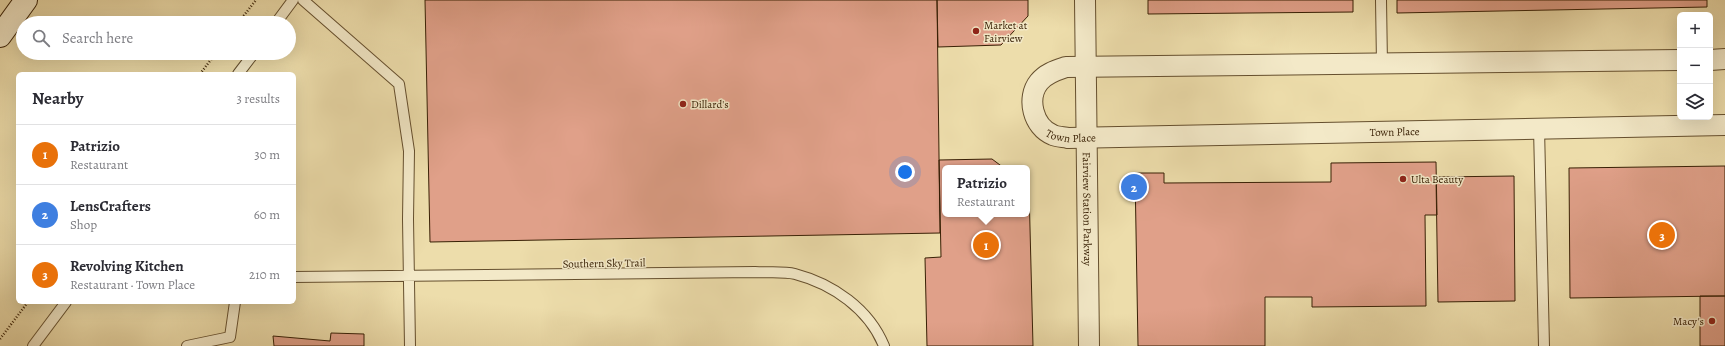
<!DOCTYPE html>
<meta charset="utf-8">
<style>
body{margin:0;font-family:Alegreya,serif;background:#f2f2f3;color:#2b2b33}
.controls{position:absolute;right:12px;top:12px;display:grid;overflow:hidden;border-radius:6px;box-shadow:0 4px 16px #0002}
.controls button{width:36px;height:36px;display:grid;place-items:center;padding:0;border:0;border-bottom:1px solid #e1e1e2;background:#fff;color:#2b2b33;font:20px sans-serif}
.you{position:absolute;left:905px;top:172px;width:14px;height:14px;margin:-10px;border:3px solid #fff;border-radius:50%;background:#1a73e8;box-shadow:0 0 0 6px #1a73e833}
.badge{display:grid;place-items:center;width:26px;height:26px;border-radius:50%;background:#111827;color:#fff;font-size:13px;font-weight:700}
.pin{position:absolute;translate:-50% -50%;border:2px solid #fff;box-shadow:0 1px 4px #0006}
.popup{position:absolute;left:942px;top:165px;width:88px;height:52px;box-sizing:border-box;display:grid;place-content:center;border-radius:6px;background:#fff;filter:drop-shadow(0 1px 3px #0005);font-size:13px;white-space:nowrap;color:#7c7c81}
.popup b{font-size:15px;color:#2b2b33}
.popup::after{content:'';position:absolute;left:50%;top:100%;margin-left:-8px;border:8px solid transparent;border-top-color:#fff}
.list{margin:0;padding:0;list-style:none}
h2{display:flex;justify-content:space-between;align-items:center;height:52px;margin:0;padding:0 16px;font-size:17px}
h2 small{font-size:13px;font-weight:400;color:#7c7c81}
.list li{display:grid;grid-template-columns:26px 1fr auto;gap:12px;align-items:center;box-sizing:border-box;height:60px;padding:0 16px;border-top:1px solid #e1e1e2}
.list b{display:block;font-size:15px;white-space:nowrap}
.list p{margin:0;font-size:13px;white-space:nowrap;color:#7c7c81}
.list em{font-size:13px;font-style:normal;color:#7c7c81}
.icon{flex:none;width:22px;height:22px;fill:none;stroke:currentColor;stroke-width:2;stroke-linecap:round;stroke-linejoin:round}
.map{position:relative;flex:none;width:1725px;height:346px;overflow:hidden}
.search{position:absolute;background:#fff;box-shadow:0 4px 16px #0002;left:16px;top:16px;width:280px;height:44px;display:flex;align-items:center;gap:10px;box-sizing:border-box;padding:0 14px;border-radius:22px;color:#7c7c81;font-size:15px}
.panel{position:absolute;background:#fff;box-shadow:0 4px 16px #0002;left:16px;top:72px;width:280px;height:232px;border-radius:6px}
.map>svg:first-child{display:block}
.building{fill:#e0a089;stroke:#382005}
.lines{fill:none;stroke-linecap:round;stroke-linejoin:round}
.service-casing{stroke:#654f2e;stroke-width:12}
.minor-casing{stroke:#654f2e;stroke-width:22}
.secondary-casing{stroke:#382005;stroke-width:24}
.path{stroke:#382005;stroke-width:2.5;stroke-dasharray:1 2;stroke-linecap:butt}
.service{stroke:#f3e9c8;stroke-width:10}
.minor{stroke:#f3e9c8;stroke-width:20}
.secondary{stroke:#f3e9c8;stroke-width:22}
.poi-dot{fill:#8f2418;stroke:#f3e9c8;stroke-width:1.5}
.labels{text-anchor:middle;stroke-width:3;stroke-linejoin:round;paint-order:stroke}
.poi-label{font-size:11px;fill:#382005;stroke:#f3e9c8;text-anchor:start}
.street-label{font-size:11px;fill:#382005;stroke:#f3e9c8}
</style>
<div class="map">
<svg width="1725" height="346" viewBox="0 0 1725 346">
<rect width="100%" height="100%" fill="#edddab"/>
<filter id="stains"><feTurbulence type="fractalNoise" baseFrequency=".005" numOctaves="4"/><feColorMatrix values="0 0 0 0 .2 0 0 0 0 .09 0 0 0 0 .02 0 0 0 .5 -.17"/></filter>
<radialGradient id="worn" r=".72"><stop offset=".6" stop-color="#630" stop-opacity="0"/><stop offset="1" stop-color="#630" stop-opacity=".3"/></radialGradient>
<path class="building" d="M425,0H937L940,233L430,242Z
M937,0H1028V16L1001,45L938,47Z
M1148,0H1353V12L1148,14Z
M1397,0H1707V7L1397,13Z
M992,159L1004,168H945V214H1027V186L1029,188L1033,346H927L925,258L941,257L939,160Z
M1436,162L1437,215H1425L1426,306L1312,307V297H1265V346H1138L1135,173H1164V183L1331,182V163Z
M1725,166V296L1570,298L1569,168Z
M1514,176L1515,301L1438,302L1436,177Z
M1700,296H1725V346H1700Z
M331,333L364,334V346H274L273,336L330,341Z"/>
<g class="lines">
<defs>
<path id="service" d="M303,0L399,84L409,151L408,219L410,346
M1381,0L1382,64
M276,23L293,0
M238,74L254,53
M1539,128L1544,346
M294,277L755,272C768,273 783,271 795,274C833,284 869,309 884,346
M33,346L66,302
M187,346L230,337L235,302"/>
<g id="minor">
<path id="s1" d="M1085,0L1089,346"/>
<path id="s2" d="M1680,60L1066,67C1057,70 1046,73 1039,82C1026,98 1033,127 1053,135C1057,137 1064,137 1068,138L1725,125"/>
<path d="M1710,60L1725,59"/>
</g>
<path id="secondary" d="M0,36L26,0"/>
</defs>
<use href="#service" class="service-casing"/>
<use href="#minor" class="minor-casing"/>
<use href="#secondary" class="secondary-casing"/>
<path class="path" d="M238,23L256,0
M200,74L216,53
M0,339L28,302"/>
<use href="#service" class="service"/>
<use href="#minor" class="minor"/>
<use href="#secondary" class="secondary"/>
</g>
<g class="poi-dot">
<circle cx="976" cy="31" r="4"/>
<circle cx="683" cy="104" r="4"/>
<circle cx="1403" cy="179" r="4"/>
<circle cx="1712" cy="321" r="4"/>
</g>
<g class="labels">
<g class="poi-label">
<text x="984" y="29">Market at<tspan x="984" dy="13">Fairview</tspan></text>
<text x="691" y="108">Dillard's</text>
<text x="1411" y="183">Ulta Beauty</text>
<text x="1704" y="325" text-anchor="end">Macy's</text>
</g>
<g class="street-label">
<text dy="4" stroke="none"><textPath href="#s2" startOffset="1050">Town Place</textPath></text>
<text dy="4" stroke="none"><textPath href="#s2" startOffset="726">Town Place</textPath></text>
<text dy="4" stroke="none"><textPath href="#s1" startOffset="209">Fairview Station Parkway</textPath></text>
<text transform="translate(604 263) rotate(-1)" y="4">Southern Sky Trail</text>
</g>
</g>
<rect width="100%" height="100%" filter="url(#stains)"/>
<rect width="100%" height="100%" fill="url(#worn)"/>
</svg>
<div class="controls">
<button>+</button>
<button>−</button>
<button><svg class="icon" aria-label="layers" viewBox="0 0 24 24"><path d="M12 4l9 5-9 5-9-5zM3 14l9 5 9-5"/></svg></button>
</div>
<div class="you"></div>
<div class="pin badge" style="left:986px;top:245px;background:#e8710a">1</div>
<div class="popup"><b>Patrizio</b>Restaurant</div>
<div class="pin badge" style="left:1134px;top:187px;background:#3f7fe0">2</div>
<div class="pin badge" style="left:1662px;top:235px;background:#e8710a">3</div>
<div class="search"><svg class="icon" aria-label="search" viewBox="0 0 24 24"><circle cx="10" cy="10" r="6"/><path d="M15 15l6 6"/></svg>Search here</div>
<section class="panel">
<h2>Nearby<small>3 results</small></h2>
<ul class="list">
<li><span class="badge" style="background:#e8710a">1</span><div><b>Patrizio</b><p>Restaurant</p></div><em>30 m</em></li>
<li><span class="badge" style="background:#3f7fe0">2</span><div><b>LensCrafters</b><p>Shop</p></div><em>60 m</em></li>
<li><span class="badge" style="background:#e8710a">3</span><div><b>Revolving Kitchen</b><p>Restaurant · Town Place</p></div><em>210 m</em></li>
</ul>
</section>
</div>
